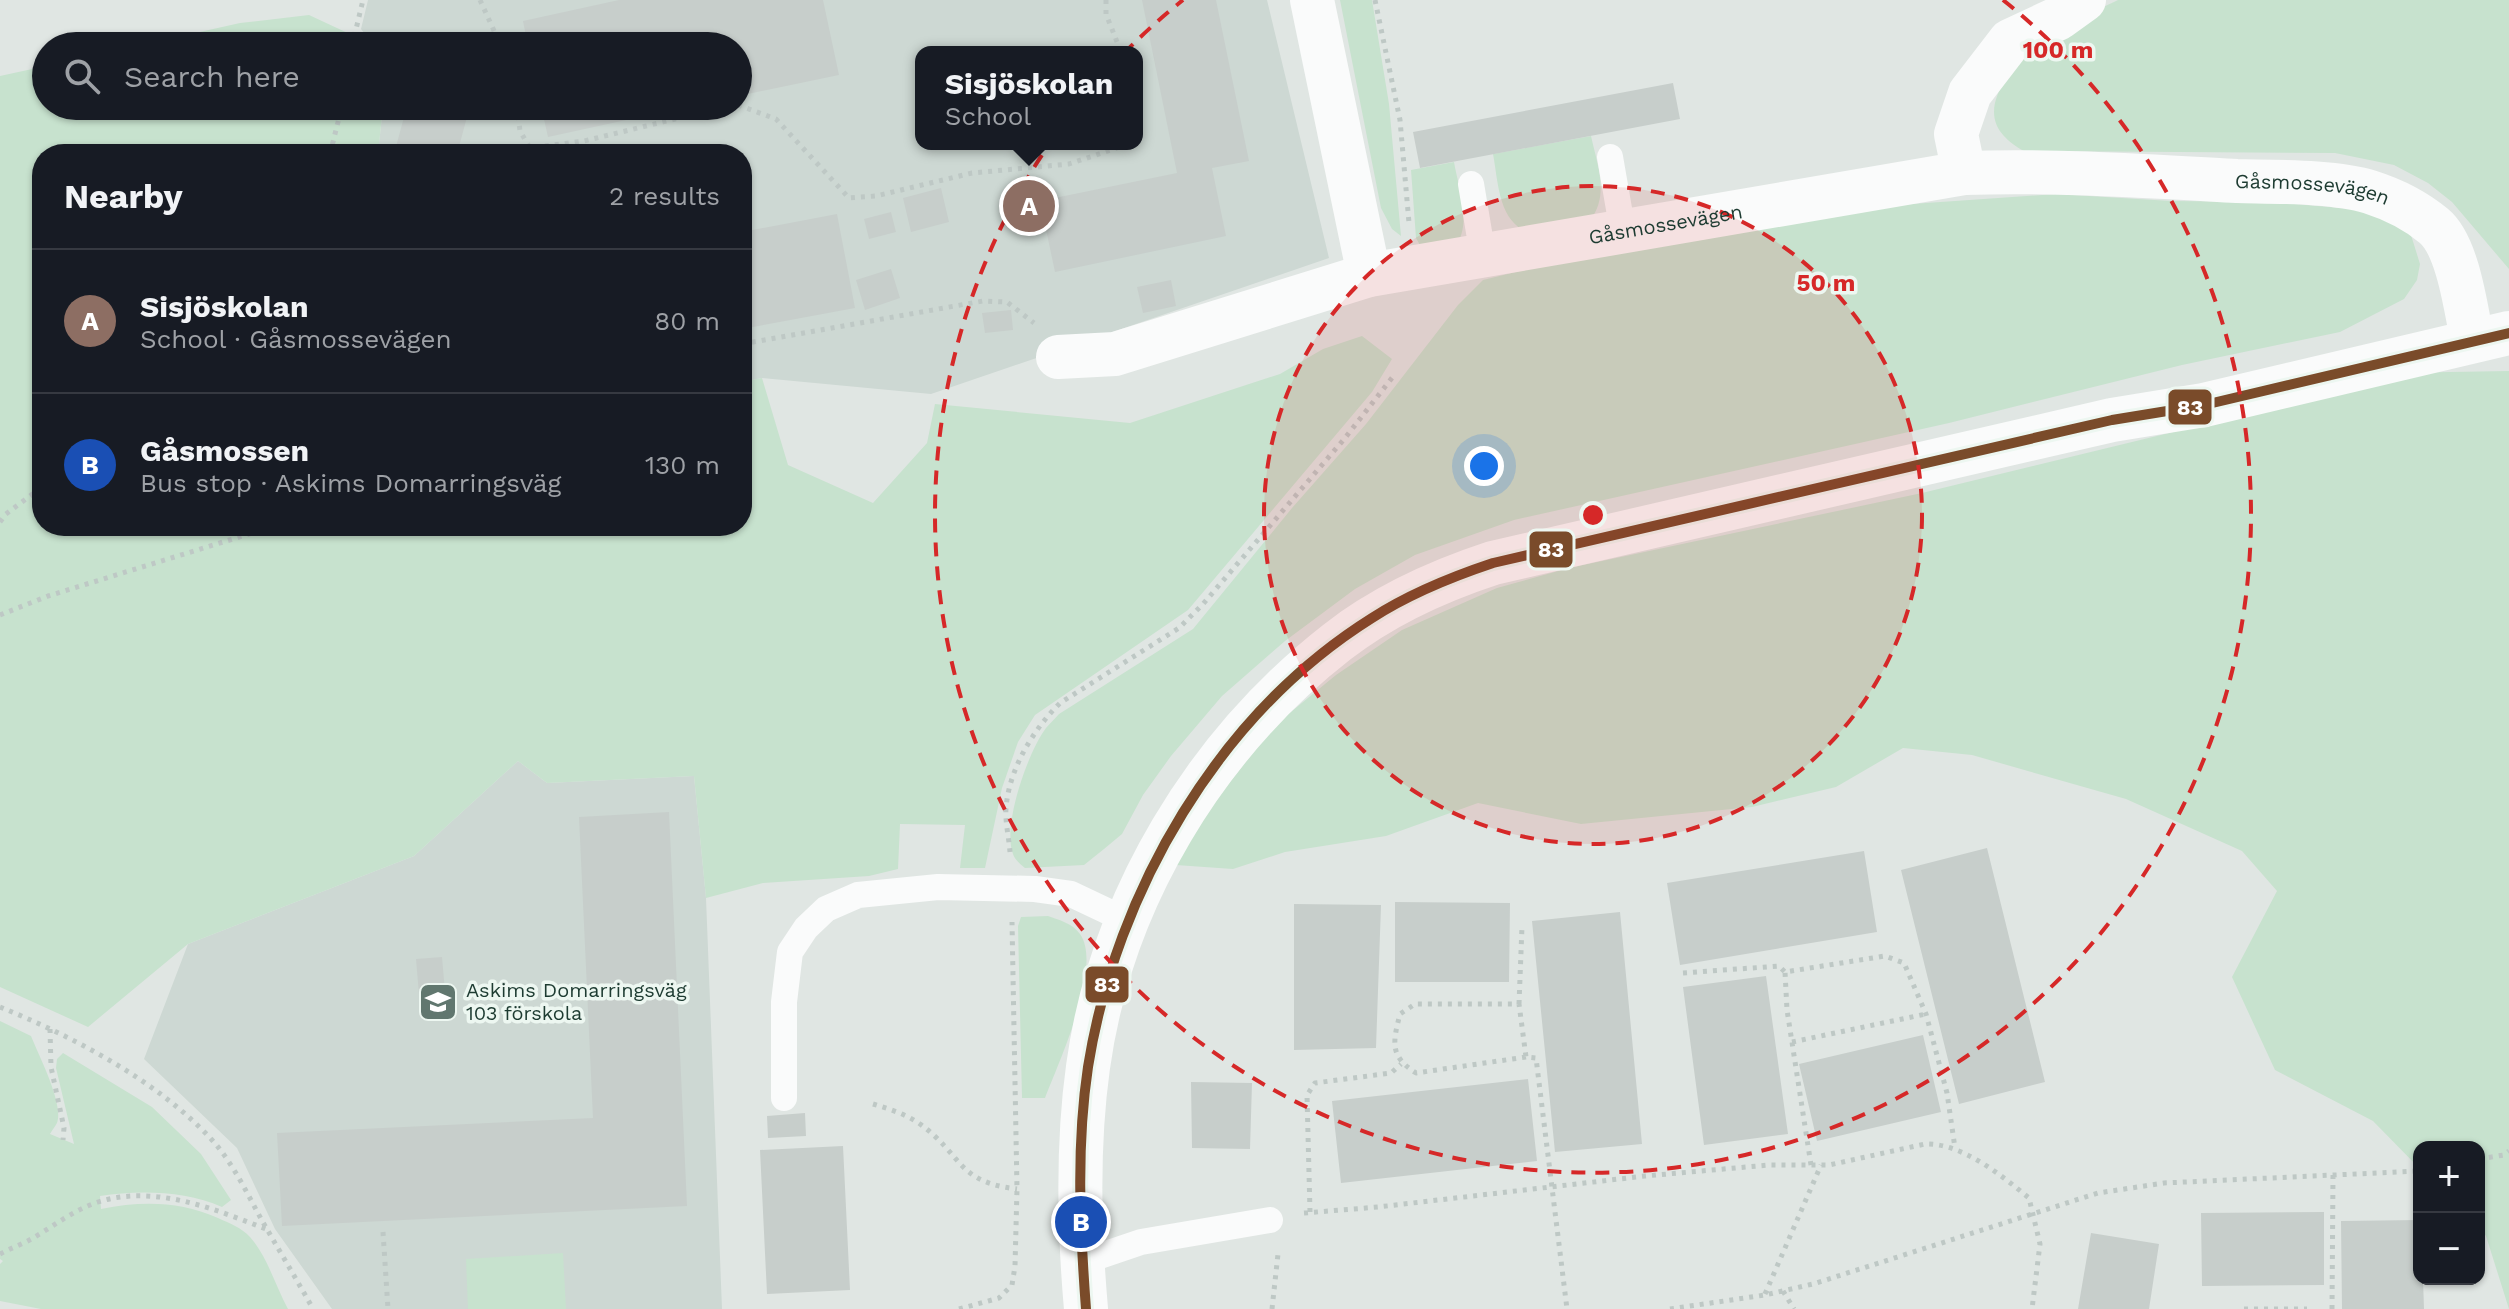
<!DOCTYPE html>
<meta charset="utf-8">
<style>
body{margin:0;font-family:"Work Sans",sans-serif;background:#20242c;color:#f1f3f6}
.controls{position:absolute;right:24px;bottom:24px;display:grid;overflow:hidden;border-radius:16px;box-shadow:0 2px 6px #0004}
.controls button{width:72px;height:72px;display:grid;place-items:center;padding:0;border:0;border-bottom:2px solid #363941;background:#171b24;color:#f1f3f6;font:40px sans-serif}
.you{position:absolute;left:1484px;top:466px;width:28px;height:28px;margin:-20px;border:6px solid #fff;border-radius:50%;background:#1a73e8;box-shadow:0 0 0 12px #1a73e833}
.badge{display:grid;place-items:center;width:52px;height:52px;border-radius:50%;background:#61776f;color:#fff;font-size:26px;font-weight:700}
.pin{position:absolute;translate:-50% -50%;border:4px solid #fff;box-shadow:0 2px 8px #0006}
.popup{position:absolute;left:915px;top:46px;width:228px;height:104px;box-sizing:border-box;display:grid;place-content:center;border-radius:16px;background:#171b24;filter:drop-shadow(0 2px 6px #0005);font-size:26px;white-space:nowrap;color:#9ea1a6}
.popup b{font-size:30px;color:#f1f3f6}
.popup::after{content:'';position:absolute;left:50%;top:100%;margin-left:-16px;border:16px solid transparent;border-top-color:#171b24}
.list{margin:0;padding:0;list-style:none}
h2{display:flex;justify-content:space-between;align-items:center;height:104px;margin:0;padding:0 32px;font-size:34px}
h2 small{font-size:26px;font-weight:400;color:#9ea1a6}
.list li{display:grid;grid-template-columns:52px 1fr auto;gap:24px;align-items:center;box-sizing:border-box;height:144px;padding:0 32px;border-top:2px solid #363941}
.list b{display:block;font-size:30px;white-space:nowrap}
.list p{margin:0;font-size:26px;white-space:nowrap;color:#9ea1a6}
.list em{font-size:26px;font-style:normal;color:#9ea1a6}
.icon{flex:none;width:44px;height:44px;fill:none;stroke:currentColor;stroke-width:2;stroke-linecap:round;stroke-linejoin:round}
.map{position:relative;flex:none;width:2509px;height:1309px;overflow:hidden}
.search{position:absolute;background:#171b24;box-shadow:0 2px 6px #0004;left:32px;top:32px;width:720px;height:88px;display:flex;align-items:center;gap:20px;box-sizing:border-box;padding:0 28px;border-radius:44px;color:#9ea1a6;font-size:30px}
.panel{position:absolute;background:#171b24;box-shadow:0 2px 6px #0004;left:32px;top:144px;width:720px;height:392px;border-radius:32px}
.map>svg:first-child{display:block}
.built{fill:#cdd8d3;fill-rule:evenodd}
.green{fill:#c7e2ce}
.building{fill:#c7cecb}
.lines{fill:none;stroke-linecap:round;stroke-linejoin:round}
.path{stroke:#bec8c5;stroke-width:5;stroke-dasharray:4 6;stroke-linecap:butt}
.lane{stroke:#fafbfb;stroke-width:26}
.street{stroke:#fafbfb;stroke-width:44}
.bus-1-casing{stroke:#edf7f1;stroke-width:16}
.bus-1{stroke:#7a4b2a;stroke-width:10}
.ring{fill:none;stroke:#d62828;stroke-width:4;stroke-dasharray:14 10}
.labels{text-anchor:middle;stroke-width:7;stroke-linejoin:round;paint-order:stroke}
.street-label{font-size:20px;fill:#1d3b31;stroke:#edf7f1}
.poi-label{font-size:20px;fill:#1d3b31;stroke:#edf7f1;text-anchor:start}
.centre{fill:#d62828;stroke:#edf7f1;stroke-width:4}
.ring-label{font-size:24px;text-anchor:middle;font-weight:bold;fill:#d62828;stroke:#edf7f1;stroke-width:7;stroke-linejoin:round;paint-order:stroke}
.line-badge{stroke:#edf7f1;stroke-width:3}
.badge-label{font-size:22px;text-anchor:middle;font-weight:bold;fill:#fff}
</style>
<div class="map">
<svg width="2509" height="1309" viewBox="0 0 2509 1309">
<rect width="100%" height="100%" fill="#e0e6e3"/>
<path class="built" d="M368,0H1267L1329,258L931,394L762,378L742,382V154H378L383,106H738V46H374L361,29ZM921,52H1137V144H921Z
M518,761L547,783L694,776L706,898L722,1309H332L275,1229L237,1148L144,1059L188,944L414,856Z"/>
<path class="green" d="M1340,0H1372L1389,104L1401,236L1392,229L1381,208Z
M2118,0H2509V269L2452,202L2428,183L2394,165L2335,153L2024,151C1989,131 1986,109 2008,75C2013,67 2018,56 2025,50C2046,32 2092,13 2118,0Z
M309,15L352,35L366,46H137L240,23Z
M46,66V106H383L378,154H42V526H742V382L762,378L788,465L873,503L927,443L935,404L1130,423L1280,374L1323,349L1362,336L1392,359L1372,392L1188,610L1035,715L1018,742L1002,788L985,868H960L965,825L900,824L898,869L869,876L763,883L706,898L694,776L547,783L518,761L414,856L188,944L88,1027L0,987V76Z
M1591,136C1597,164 1610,195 1590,220L1523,230C1498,216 1498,180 1493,154Z
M1454,162C1458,186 1471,219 1458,242L1421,247L1416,238L1411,170Z
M2056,194L2171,201L2273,202L2364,210L2396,220L2411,235L2420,264L2417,280L2404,299L2340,332L2182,365L1949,423L1514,520L1415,555L1355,589L1285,641L1222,696L1171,756L1143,795L1122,834L1104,849L1084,865L1025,868C1020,864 1015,860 1013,854C1002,825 1028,752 1046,728C1050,723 1055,719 1059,714L1193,629L1292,508L1366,424L1458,305L1483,280L1582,256L1883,206Z
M2509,371V1309L2486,1236L2479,1228V1147H2419V1168L2373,1121L2275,1070L2232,977L2277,891L2242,851L2126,799L1972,755L1903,748L1836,787L1752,807L1581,824L1478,803L1386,836L1285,852L1233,869L1176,865L1200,820L1275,725L1336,675L1402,630L1497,588L1569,568L1922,493L2231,418L2392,373Z
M1048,916C1059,920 1072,923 1080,934C1103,966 1059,1062 1045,1098H1022L1018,926L1021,917Z
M0,1021L31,1036C39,1056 64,1104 57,1123C55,1127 52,1130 50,1134L74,1144L56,1068L57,1059L63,1053L152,1107L201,1154L231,1200L222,1207C185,1191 140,1190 100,1196L101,1209C142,1201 179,1201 218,1218C229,1223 242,1228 250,1237C267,1256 276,1287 288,1309H41L0,1301V1264L3,1261L0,1259Z
M563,1253L566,1309H468L466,1259Z"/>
<path class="building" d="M619,0H823L839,75L738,96V46H528L523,21Z
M1142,0H1216L1249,161L1212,168L1226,236L1055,272L1040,201L1177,173Z
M497,40L498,46H471V42Z
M1673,83L1680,119L1420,168L1413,132Z
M407,106H470L457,154H394Z
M541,106H686V107L548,137Z
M941,188L949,222L911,232L903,198Z
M891,212L896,232L869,239L864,219Z
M837,214L855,308L742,329V232Z
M891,269L900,298L865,310L856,280Z
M1171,280L1176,306L1143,313L1137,287Z
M1011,310L1013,330L985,333L982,313Z
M669,812L687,1206L282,1226L277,1133L593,1118L579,817Z
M1987,848L2045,1082L1959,1104L1901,870Z
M1864,851L1877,932L1680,965L1667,883Z
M1395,902L1510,903L1509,982H1395Z
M1294,904L1381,905L1376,1048L1294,1050Z
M1620,912L1642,1144L1555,1152L1532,921Z
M442,957L447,1015L421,1018L416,959Z
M1766,976L1788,1134L1704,1145L1683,987Z
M1923,1035L1941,1112L1817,1141L1799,1064Z
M1528,1079L1537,1161L1341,1183L1332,1101Z
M1191,1082L1252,1083L1250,1149L1192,1148Z
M805,1113L806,1136L768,1138L767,1116Z
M843,1146L850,1290L767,1294L760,1150Z
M2324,1212V1285L2202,1286L2201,1213Z
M2419,1220V1279H2423L2424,1309H2342L2341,1221Z
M2091,1233L2159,1244L2149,1309H2078Z"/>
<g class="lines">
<path class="path" d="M480,0L501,46
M1106,0V14L1121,52
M1375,0L1400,120L1409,223
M352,46L363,0
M738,105L776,119L849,198L876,196L972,173L1069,164L1117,148L1122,144
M517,106L520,131L530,148L584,141L729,106
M330,154L342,106
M742,344L983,301L1007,302L1034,323
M0,522L6,514L42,487
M0,615L48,596L275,526
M1010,852C1009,838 1005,822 1006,808C1009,769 1033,730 1060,703L1179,628L1203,604L1345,438L1395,374
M1683,973L1779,966L1785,972
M1519,1004L1522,926
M0,1007C74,1037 158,1081 212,1140C234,1164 248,1196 264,1224C280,1252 297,1280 313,1309
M50,1029L51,1067L64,1128L63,1140
M1792,1042L1926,1014
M1526,1057L1416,1073C1389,1056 1393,1042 1400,1014L1415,1004H1519L1526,1057L1536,1058L1567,1309
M873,1104C889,1109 906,1114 920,1124C963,1155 956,1182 1017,1189
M2479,1159L2504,1155L2509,1151
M1811,1165L1787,1010L1785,972L1885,956L1904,963L1926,1014L1947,1093L1955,1148
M1310,1212L1307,1095L1315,1083L1391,1073L1401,1064
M1304,1213L1378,1207L1645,1176L1769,1165H1829L1925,1144C1962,1143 2001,1175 2029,1198L2040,1244L2032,1309
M383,1232L388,1309
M0,1254C11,1248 23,1244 33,1238C55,1225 74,1210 98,1202C155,1184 214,1209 266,1229
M1783,1291L1794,1309
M1765,1294L1821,1165
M959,1309L999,1298L1012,1285L1015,1266L1017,1189L1012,922
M1272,1309L1278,1254
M1670,1309L1765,1295L1813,1284L2098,1193L2164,1183L2419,1171
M2244,1309H2307
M2332,1309L2333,1175"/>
<path class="lane" d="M1610,157L1623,232
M1471,184L1483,256
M784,1098V1002L790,952L806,928L826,909L858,895L938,887L1035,889L1071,894L1128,921
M1082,1262L1141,1242L1270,1220"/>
<g class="street">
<path d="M1312,0L1369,275"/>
<path d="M1964,173L1956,134L1970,93L2010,41L2059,18L2084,0"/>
<path id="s1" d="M1058,357L1115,354L1369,275L1964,173C2055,170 2146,176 2237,181C2275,182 2335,181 2370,192C2392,199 2416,211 2434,226C2458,246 2466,309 2472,339"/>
<path d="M1086,1309C1079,1229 1077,1146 1088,1067C1111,900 1205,745 1337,642C1383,606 1438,581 1493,563L2112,420L2204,405L2509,333"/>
</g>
<defs>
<path id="bus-1" d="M1086,1309C1080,1229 1076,1147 1088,1067C1116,891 1219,714 1372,618C1409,594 1451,577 1493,563L2112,420L2204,405L2509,333"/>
</defs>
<use href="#bus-1" class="bus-1-casing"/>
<use href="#bus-1" class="bus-1"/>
</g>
<circle cx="1593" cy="515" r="329" fill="#d62828" fill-opacity=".12"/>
<g class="ring">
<circle cx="1593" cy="515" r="329"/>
<path d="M2003 0A658 658 0 1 1 1183 0"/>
</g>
<defs>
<symbol id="school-square" viewBox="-11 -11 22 22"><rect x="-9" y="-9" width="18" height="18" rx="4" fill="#61776f" stroke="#edf7f1"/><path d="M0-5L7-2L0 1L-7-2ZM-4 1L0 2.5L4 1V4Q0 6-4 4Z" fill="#fff"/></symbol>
</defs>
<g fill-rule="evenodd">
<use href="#school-square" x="416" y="980" width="44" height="44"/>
</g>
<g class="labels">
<g class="street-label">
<text dy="7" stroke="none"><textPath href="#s1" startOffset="1276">Gåsmossevägen</textPath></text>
<text dy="7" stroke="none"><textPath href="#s1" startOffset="624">Gåsmossevägen</textPath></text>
</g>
<g class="poi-label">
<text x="466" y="997">Askims Domarringsväg<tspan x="466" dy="23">103 förskola</tspan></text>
</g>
</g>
<circle cx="1593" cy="515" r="12" class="centre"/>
<g class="ring-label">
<text x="2058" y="58">100 m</text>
<text x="1826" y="291">50 m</text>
</g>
<g class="line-badge">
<rect x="2167" y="388" width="46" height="38" rx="8" fill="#7a4b2a"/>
<rect x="1528" y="530" width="46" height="39" rx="8" fill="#7a4b2a"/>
<rect x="1084" y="965" width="46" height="39" rx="8" fill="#7a4b2a"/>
</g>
<g class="badge-label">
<text x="2190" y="415">83</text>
<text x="1551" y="557">83</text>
<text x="1107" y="992">83</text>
</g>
</svg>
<div class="controls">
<button>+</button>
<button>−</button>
</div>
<div class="you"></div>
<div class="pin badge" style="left:1029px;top:206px;background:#8d6e63">A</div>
<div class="popup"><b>Sisjöskolan</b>School</div>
<div class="pin badge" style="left:1081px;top:1222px;background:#1a4fb4">B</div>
<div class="search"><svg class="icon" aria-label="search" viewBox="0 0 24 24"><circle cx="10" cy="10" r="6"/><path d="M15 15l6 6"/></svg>Search here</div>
<section class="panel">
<h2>Nearby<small>2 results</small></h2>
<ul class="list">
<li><span class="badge" style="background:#8d6e63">A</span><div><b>Sisjöskolan</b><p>School · Gåsmossevägen</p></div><em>80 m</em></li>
<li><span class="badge" style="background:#1a4fb4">B</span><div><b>Gåsmossen</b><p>Bus stop · Askims Domarringsväg</p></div><em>130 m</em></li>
</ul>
</section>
</div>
